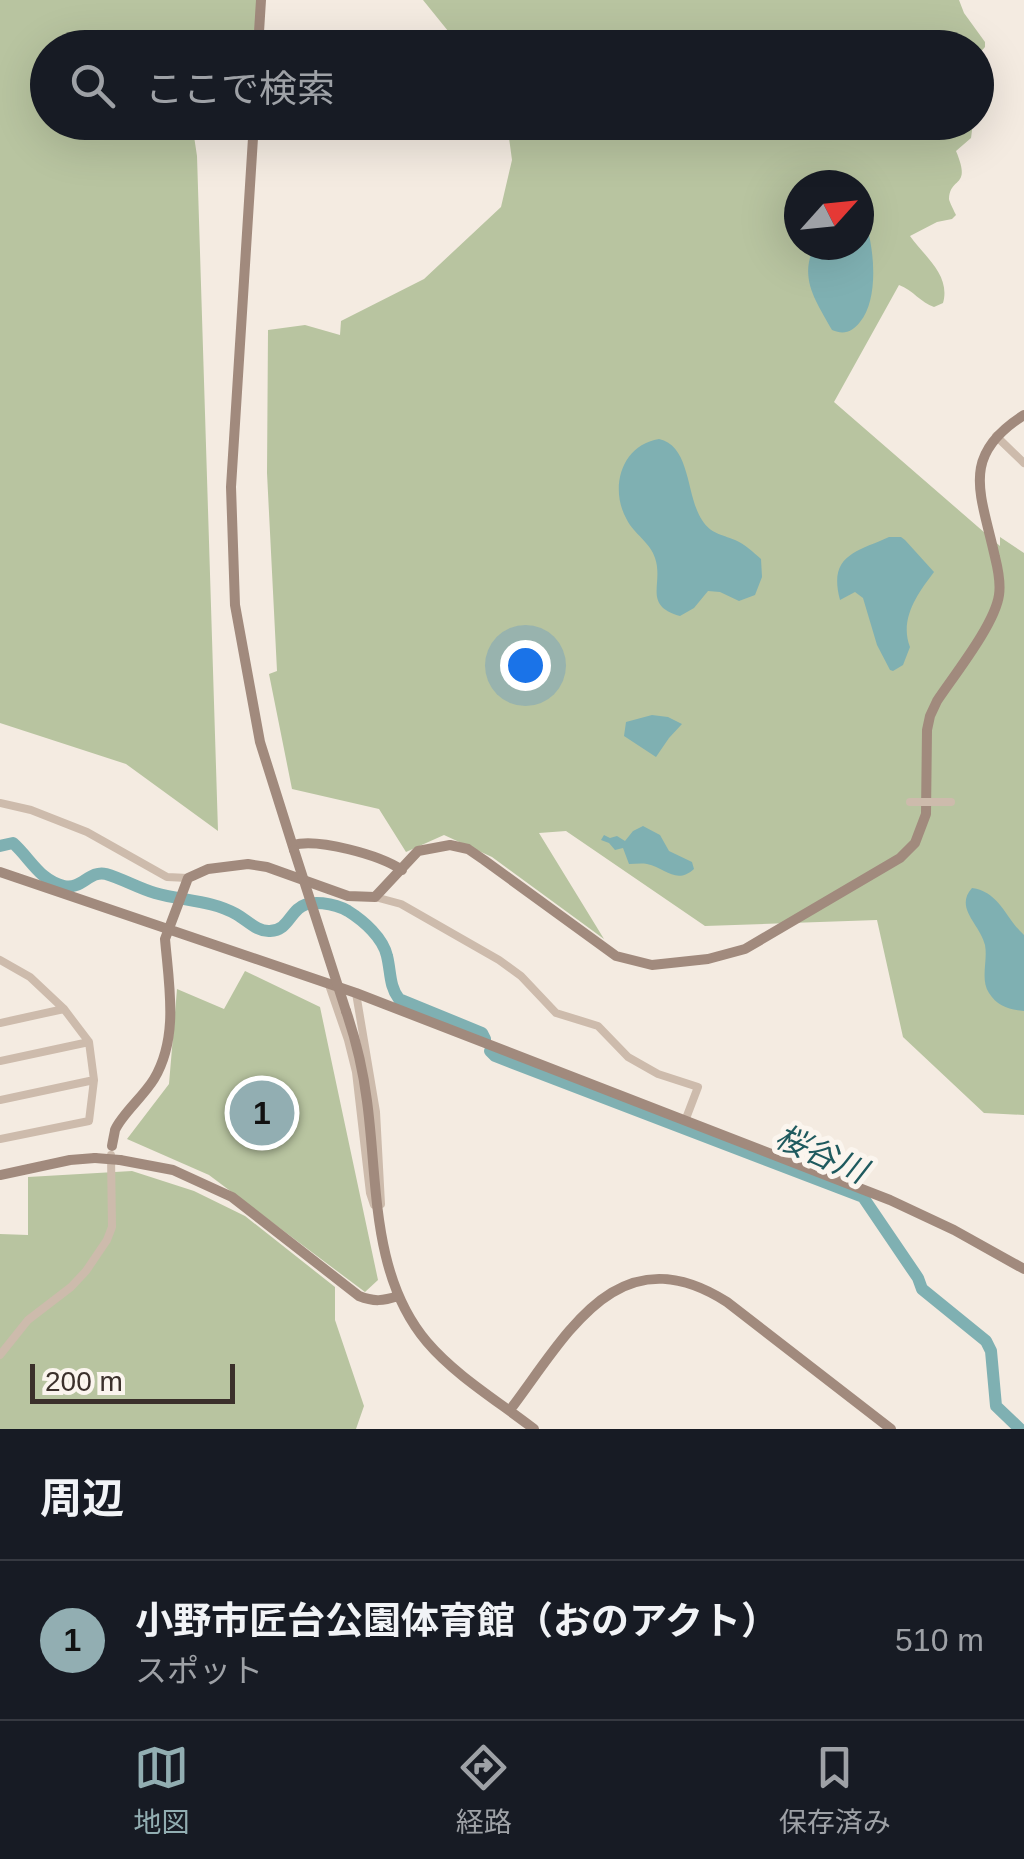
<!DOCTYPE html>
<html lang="ja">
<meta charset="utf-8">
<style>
body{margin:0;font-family:Helvetica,"Noto Sans JP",sans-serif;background:#242831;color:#f1f3f6}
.compass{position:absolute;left:784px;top:170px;width:90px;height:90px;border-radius:50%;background:#171b24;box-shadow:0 10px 40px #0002;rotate:63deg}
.scale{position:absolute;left:30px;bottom:25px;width:205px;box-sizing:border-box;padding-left:10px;border:5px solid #3b302b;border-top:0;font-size:28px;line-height:35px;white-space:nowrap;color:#3b302b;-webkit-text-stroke:8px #fbf5ee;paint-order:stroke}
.you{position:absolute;left:525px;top:665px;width:35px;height:35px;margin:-25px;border:8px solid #fff;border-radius:50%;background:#1a73e8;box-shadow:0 0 0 15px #1a73e833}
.badge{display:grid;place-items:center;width:65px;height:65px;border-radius:50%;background:#92aeb2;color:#111;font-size:32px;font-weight:700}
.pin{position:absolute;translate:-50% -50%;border:5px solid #fff;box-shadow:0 2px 10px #0006}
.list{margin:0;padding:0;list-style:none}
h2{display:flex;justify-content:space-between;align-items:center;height:130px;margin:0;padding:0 40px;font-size:42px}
h2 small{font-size:32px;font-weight:400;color:#9ea1a6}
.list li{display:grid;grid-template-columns:65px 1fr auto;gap:30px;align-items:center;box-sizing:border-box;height:160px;padding:0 40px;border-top:2px solid #363941}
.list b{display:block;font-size:38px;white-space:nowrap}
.list p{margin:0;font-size:32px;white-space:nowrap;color:#9ea1a6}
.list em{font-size:32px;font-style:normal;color:#9ea1a6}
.icon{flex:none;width:55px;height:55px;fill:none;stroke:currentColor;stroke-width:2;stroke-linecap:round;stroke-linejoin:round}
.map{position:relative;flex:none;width:1024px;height:1429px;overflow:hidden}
.search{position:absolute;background:#171b24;box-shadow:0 10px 40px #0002;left:30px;right:30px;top:30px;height:110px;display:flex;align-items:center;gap:25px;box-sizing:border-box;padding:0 35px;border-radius:55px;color:#9ea1a6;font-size:38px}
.sheet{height:290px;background:#171b24}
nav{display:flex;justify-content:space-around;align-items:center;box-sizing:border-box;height:140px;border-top:2px solid #363941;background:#171b24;font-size:28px;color:#9ea1a6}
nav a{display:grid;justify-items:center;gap:5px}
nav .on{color:#92aeb2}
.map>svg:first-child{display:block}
.green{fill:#b8c4a0;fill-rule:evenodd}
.water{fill:#7fb0b2}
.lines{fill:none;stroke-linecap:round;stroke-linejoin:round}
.river{stroke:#7fb0b2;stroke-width:12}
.street{stroke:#cdbbac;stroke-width:8}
.secondary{stroke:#a18a7d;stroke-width:10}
.street-bridge{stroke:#cdbbac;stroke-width:8}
.secondary-bridge{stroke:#a18a7d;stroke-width:10}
.labels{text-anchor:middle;stroke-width:10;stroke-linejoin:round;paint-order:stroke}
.water-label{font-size:32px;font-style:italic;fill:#1f5a5e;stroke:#fbf5ee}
</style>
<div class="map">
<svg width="1024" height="1429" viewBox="0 0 1024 1429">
<rect width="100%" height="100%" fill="#f4ebe1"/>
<path class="green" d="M0,0H257L258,42L244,47L48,48V122L192,123L197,156L218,831L126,764L0,723Z
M423,0H959L964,13L985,42V47L977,56L976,48L461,47Z
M507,123H973L971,138L956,151C972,189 950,176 949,199C949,201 955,213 956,215L952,219L937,222L910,236C924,256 951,275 943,303L934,307C921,303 913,290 899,285L834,402L1000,546V537L1024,553V1115L984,1113L903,1037L877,920L705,926L566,831L539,833L604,939L492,857L444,835L406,852L379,809L292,789L269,674L277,671L267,473L268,330L305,325L340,335L341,321L424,279L501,207L512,160ZM799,185H859V245H799Z
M245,971L320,1007L378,1280L365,1292L209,1175L127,1139L169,1084L177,989L224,1009Z
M132,1171L194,1191L245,1216L335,1287V1320L364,1406L356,1429H0V1234L28,1235V1177Z"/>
<path class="water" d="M859,204C873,233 882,295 860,322C852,332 844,335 832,330C816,301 798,278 815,245H859Z
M659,439C691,446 686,496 702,520C711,534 721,534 735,540C745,544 753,552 761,559L762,577L755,595L739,601L720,592L708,591L694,608L680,616C642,605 664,584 655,558C650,542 634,534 627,520C609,489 621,445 659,439Z
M889,537H901L905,540L934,572C918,593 899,619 910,647L903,665L893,671L890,670L877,645L863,598L855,592L840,600C828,555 856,552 889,537Z
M652,715L668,717L682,724L669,738L656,757L624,736L626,722Z
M643,826L660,835L669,851L692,862L694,869C676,885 666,868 647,864C641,863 635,864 629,864L623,848L615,850L609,843L601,840L604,835L610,838L617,836L625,841L633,831Z
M972,888C1000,892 1005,918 1024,935V1011C1010,1010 997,1006 989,993C980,979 988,961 985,945C980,924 954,908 972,888Z"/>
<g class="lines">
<path class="river" d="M0,846L13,843C30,858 40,881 64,886C82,890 89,870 106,874C123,879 138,888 155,893C183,901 211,900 236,914C247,920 257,932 270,931C286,930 288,918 298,909C309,898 336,904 348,911C364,921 383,938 387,956C391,972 389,986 399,999L482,1033L485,1039
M490,1051L495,1056L863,1197L918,1278L922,1289L986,1341L991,1351L996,1406L1020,1429"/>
<path class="street" d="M996,436L1024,463
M0,803L31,810L87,832L167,877L188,878
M375,897L401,904L499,960L521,976L556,1013L598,1026L628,1057L658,1074L698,1087L685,1121
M0,960L30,977L64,1009L89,1042L94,1080L89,1121L0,1139
M329,985L348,1040L356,1072L370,1193L374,1205
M356,993L376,1112L381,1204
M0,1023L64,1009
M0,1061L89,1042
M0,1100L94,1080
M0,1355L28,1320L71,1287L86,1271L107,1240L112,1227L111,1155"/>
<path class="secondary" d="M258,48L261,0
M254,122L231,487L235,605L260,742L294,850
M293,845C318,838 380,855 402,870
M0,872L356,993L890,1200L954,1230L1024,1269
M346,1011C356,1040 363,1070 367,1101C378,1182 371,1276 427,1342C456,1376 498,1401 534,1429
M112,1146C112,1145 115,1131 115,1130C122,1114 143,1097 154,1079C179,1037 169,986 165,939L188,878L208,869L248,864L267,867L348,896L375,897L418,851L450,845L468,849L484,860L616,956L652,965L708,959L745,949L900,858L915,843L926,814L927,730L930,716L937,701C955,674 995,624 999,595C1001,582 998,569 995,557C981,493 959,456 1024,415
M120,1160L173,1170L232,1197L359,1296C374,1302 383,1301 398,1296
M0,1175L70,1160L95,1158
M510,1410C567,1335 618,1232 727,1302L891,1429"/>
<path class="street-bridge" d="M910,802H951"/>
<path class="secondary-bridge" d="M294,850L346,1011
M95,1158L120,1160"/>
</g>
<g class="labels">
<g class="water-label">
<text transform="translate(821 1154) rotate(24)" y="11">桜谷川</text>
</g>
</g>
</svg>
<svg class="compass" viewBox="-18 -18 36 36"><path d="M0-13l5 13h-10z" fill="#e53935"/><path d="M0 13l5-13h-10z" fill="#9ea1a6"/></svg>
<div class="scale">200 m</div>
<div class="you"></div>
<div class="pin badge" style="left:262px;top:1113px">1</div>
<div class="search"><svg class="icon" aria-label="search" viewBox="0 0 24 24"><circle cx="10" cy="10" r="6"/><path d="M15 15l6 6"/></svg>ここで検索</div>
</div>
<section class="sheet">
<h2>周辺<small></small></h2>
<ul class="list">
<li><span class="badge">1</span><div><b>小野市匠台公園体育館（おのアクト）</b><p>スポット</p></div><em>510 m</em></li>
</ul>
</section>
<nav>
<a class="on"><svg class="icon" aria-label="map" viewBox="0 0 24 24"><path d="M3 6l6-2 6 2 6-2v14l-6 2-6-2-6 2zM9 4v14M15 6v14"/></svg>地図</a>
<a><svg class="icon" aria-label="directions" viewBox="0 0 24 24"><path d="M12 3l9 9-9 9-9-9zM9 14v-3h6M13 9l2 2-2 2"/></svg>経路</a>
<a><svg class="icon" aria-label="saved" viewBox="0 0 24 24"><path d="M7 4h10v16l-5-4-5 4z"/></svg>保存済み</a>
</nav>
